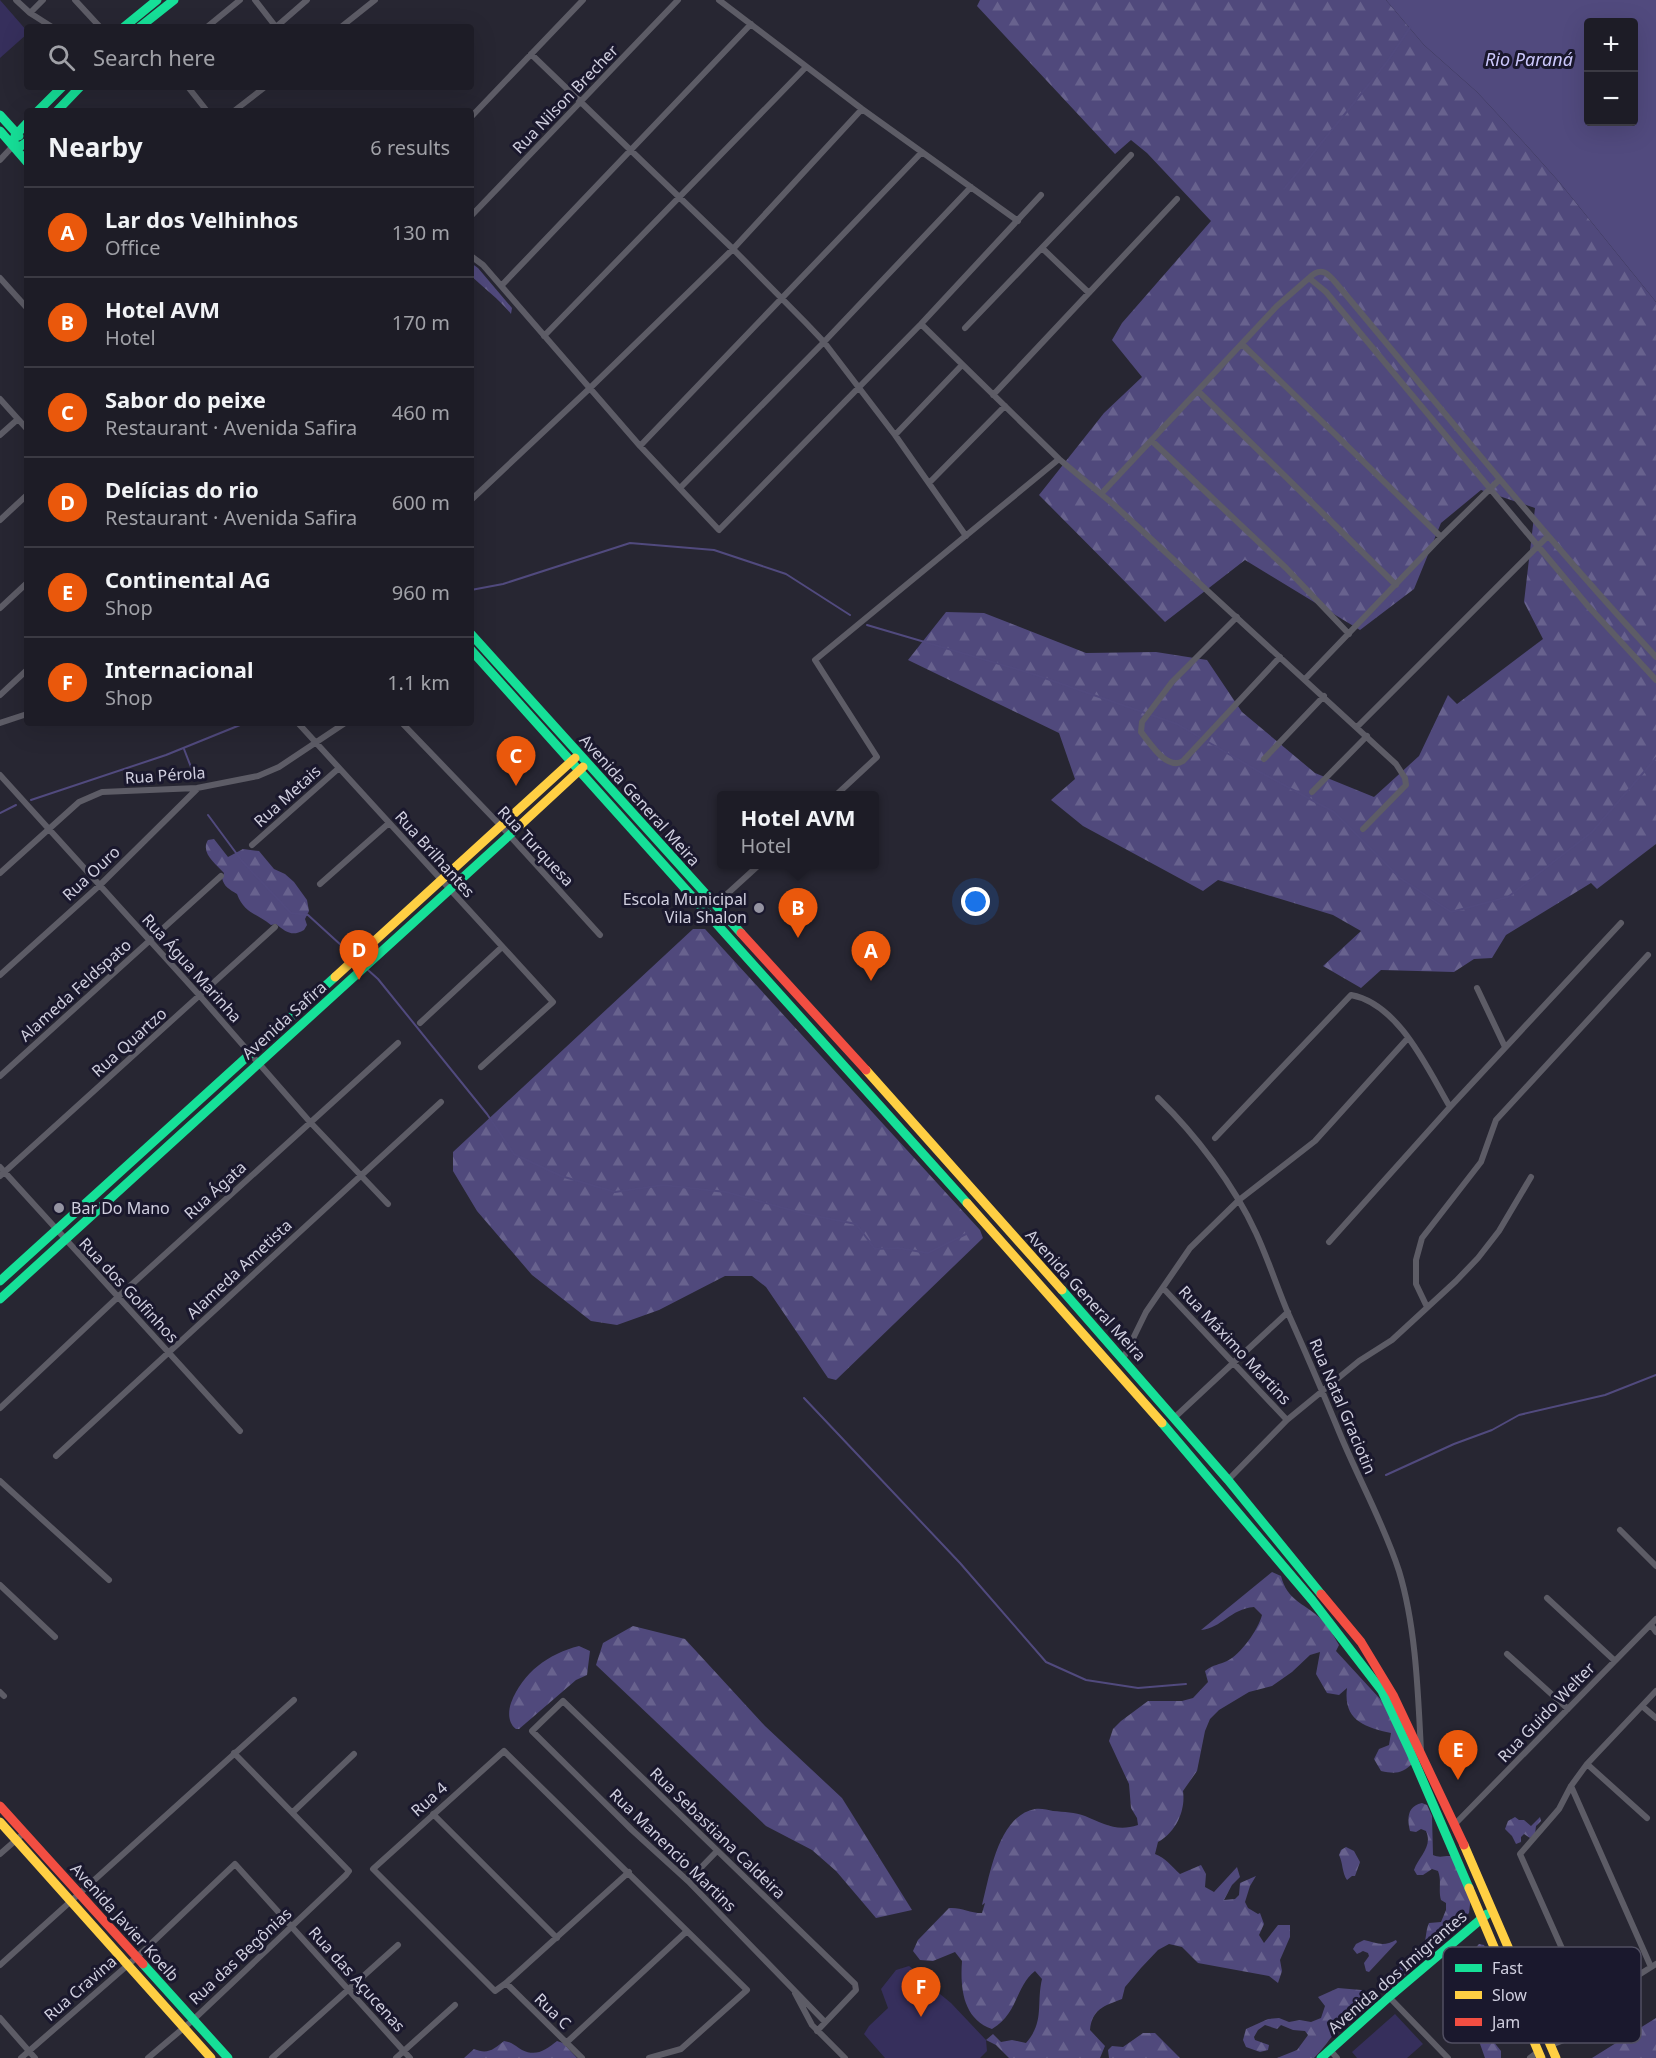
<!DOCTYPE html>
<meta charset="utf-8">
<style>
body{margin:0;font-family:"Noto Sans",sans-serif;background:#25252e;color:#f1f3f6}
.controls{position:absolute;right:18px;top:18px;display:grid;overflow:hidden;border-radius:6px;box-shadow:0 6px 24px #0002}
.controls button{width:54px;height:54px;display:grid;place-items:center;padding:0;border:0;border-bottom:2px solid #3b3a43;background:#1d1c26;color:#f1f3f6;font:30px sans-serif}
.you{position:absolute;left:976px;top:902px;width:21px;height:21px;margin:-15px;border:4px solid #fff;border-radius:50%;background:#1a73e8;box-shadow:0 0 0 9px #1a73e833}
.badge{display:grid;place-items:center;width:39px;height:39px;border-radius:50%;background:#ea580c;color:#fff;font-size:20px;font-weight:700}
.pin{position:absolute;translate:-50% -50px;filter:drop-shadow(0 2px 3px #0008)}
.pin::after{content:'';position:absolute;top:32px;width:21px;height:18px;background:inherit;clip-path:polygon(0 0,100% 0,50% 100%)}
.popup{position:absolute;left:717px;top:791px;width:162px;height:78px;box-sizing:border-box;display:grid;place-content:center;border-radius:6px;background:#1d1c26;filter:drop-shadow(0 2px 4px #0005);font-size:20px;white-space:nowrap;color:#a0a1a7}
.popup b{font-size:22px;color:#f1f3f6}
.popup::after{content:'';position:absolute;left:50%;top:100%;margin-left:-12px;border:12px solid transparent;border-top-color:#1d1c26}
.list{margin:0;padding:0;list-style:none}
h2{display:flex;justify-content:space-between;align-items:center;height:78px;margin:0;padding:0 24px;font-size:26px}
h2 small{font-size:20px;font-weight:400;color:#a0a1a7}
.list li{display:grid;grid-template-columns:39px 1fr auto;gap:18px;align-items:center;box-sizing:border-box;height:90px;padding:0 24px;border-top:2px solid #3b3a43}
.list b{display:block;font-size:22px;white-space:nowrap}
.list p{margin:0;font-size:20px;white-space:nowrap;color:#a0a1a7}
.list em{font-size:20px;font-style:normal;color:#a0a1a7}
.icon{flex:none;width:33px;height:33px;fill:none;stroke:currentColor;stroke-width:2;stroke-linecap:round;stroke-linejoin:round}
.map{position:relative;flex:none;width:1656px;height:2058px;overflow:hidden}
.search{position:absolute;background:#1d1c26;box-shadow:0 6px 24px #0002;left:24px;top:24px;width:450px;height:66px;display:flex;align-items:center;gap:15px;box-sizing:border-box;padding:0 21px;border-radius:6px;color:#a0a1a7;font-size:22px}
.panel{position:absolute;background:#1d1c26;box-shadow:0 6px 24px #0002;left:24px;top:108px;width:450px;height:618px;border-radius:6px}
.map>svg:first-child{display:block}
.green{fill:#362f5c}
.forest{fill:url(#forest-firs)}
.water{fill:#514a7e;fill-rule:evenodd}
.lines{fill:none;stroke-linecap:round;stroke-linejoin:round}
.stream{stroke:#514a7e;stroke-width:2}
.street{stroke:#5d5c66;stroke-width:6}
.fast{stroke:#16e098;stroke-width:9}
.slow{stroke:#ffcf43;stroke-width:9}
.jam{stroke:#f24e42;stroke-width:9}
.poi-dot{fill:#9594a2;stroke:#1a182d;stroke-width:2}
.labels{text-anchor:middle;stroke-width:6;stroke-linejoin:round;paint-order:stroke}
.street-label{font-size:16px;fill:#d0cfdf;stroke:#1a182d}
.poi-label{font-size:16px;fill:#d0cfdf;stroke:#1a182d;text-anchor:end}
.water-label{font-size:18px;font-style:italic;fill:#ccc8fc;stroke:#1a182d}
.key{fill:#1a182d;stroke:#514f62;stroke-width:1.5}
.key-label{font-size:16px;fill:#d0cfdf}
</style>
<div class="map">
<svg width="1656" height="2058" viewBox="0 0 1656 2058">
<defs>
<pattern id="forest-firs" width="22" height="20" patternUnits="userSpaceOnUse" patternTransform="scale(1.5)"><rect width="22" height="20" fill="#50497c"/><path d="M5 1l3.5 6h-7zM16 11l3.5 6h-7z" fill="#68628e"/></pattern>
</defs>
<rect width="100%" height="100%" fill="#272632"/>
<path class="green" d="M0,0L27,31V34L0,58Z
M909,1966L929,1981V1985L951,2003L986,2040L987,2051L980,2058H885L864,2034L869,2026L888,2008L881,1989L896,1970Z
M1395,2014L1423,2044L1407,2058H1357L1352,2052Z"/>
<path class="forest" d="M980,0H1386L1424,45L1477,92L1528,147L1560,183L1656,302V844L1597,889L1591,883L1506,935L1492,958L1474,959L1454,972L1381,970L1361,988L1323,966L1361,931L1333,915L1218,880L1203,891L1083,826L1051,800L1075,779L1059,733L908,660L946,612L984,613L1086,653L1156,652L1207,660L1242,712L1315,773L1374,797L1419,756L1448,695L1457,704L1543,639L1524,602L1535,508L1481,490L1441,523L1414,589L1360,630L1245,560L1165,622L1039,495L1104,413L1142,377L1112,340L1122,323L1211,221L1147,153L1131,140L1115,154L977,6Z
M471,263L478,268L512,308L511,314C500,300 484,288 471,276Z
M214,839L228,857L243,849L259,851L274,869L285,874L294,882L307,900L309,911L305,919L307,925L304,930C292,937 286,932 276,924L271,925C256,913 244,913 237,894C229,889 224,887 222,878L224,873C216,864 200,853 208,840Z
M693,929H705L980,1230L983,1238L836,1380L828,1378L766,1287L752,1276H725L659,1310L617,1325L591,1321L532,1275L477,1211L453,1171V1152Z
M1272,1572L1281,1576C1287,1600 1303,1603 1319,1617C1328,1625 1333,1635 1339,1645L1336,1651L1382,1701L1413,1763C1402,1774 1395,1774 1381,1771L1374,1759L1379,1749L1389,1745L1391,1733C1364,1727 1343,1720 1347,1688L1339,1695L1327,1693L1316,1674L1320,1652L1310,1655L1292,1672L1272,1686L1249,1692L1219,1710L1210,1719L1205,1731L1197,1771L1183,1791C1186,1811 1175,1833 1158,1842L1155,1854C1166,1858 1171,1866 1180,1874L1201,1865L1206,1874L1205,1887L1214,1892L1237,1867L1240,1877L1232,1885L1224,1900L1235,1899L1239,1895L1240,1883L1256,1876L1250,1886L1245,1902L1248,1908L1258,1914L1260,1913L1264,1924L1259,1935L1264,1943L1278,1925H1290V1937L1280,1960L1282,1971L1278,1983L1269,1976L1198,1963L1182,1947L1169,1944L1158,1950L1141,1968L1125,1987L1122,1999C1104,2006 1092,2009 1090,2030L1105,2046L1100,2058H1009L996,2045L986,2040L993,2034L1001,2042L1012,2040L1026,2043C1045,2021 1036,2005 1042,1979L1035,1971C1015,1987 1018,2014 992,2029C963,2019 960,1988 962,1961L955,1952L933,1961L920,1960L913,1951L918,1940L949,1908C961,1907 969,1913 982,1913L985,1903L982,1905C990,1875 998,1816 1035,1809C1041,1808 1048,1810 1053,1811C1064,1812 1075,1812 1085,1816C1104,1824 1117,1832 1138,1825L1137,1818L1131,1808L1129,1784L1109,1741L1113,1729L1121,1721L1148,1701H1182L1193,1698L1208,1682L1205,1671C1214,1664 1219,1665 1227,1661C1241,1654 1258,1630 1262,1615L1254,1607C1230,1609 1222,1628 1201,1630Z
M633,1626L685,1639L765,1726L842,1798L912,1910L876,1918L836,1871L812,1850L766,1826L596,1665L603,1643Z
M579,1646L590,1651L587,1675L576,1680L519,1729H516C508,1723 508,1712 511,1703C523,1672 548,1654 579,1646Z
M1422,1803L1427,1805L1432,1816L1433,1855C1441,1859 1447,1854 1455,1857L1471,1896L1469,1913L1464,1918L1448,1927L1427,1957L1412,1967L1396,1985L1386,1992L1381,1989C1385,1970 1409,1964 1421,1950C1427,1943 1425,1931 1429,1923L1441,1922L1446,1910V1903L1441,1900C1438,1890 1442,1881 1438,1871L1432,1869L1423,1875H1417L1414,1870C1419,1856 1433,1847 1426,1831L1421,1829L1416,1832L1410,1831C1407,1819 1407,1806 1422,1803Z
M1515,1817L1519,1820H1524L1531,1826L1540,1817L1541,1821L1536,1826L1535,1834L1530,1838L1524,1834L1521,1837V1842L1516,1844L1512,1836L1505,1829L1508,1821Z
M1346,1847L1354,1851L1360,1862L1355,1876H1352L1347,1880C1342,1873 1343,1863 1339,1855L1341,1850Z
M1364,1940C1376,1943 1384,1947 1396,1940L1397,1942L1369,1972L1366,1971L1364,1963L1369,1956L1368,1953L1363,1951L1357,1954L1353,1949L1356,1944Z
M1479,1944L1484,1945L1494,1966L1486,1974V1980L1481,1985V1991L1476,1995L1470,1993L1468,1988L1474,1965L1472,1952Z
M1338,1988L1361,1990L1373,1995C1366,2009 1350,2016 1339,2028C1330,2038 1323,2049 1314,2058H1277L1297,2050L1308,2035L1305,2031L1293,2030L1281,2025L1277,2029L1265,2025L1258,2030L1254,2037L1255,2040L1269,2045L1268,2050L1260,2052L1246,2047L1243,2040L1246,2029L1268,2019L1279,2018L1289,2022L1300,2020L1311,2022L1321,2018L1325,2006L1318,1997Z
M1483,2018L1493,2023V2041L1501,2051V2058H1485L1473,2024L1477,2019Z
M1656,2018V2058H1592Z
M1143,2033H1155L1180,2058H1109L1108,2050L1112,2046L1123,2047Z
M504,2041C512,2042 515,2046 522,2050C536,2057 546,2050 557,2041L563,2043L577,2058H464L474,2049C488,2055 494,2049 504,2041Z"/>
<path class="water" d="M1386,0H1656V302L1560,183L1528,147L1477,92L1424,45ZM1588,22H1634V122H1588Z"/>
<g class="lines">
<path class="stream" d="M1284,189L1387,62L1411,26
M471,590L503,584L630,543L714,550L786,574L850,615
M867,625L1033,674L1177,724L1258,771L1334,812L1400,878L1451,912L1508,897L1592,832L1656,758
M184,749L196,780
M31,800L166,755L245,723
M0,813L16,805
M208,815L242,861L291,913L308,915L353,956
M368,970L378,979L487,1114L514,1154L561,1176L615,1192L663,1185L726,1192L805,1214L856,1224L875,1249L898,1248L928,1253L966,1234
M804,1398L960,1563L1046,1662L1086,1680L1138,1688L1186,1684
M1386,1475L1454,1444L1492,1430L1519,1415L1605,1395L1656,1375"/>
<path class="street" d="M16,0L30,13L52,27
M75,0L100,27
M255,0L276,27
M719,0L862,109L1018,221
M30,13L43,0
M207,27L240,0
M276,27L307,0
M341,27L375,0
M531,54L733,249L806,323L824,342L895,435L966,536
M188,87L207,111
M234,111L265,87
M471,117L583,0
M0,160L13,146
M471,216L678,0
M1042,248L1089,293
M471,256L483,265L640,446L719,530L921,324L1041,195
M0,278L27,308
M502,285L751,24
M921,324L1059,459L1113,504L1396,764L1405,778L1406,785L1363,829
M965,328L1131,155
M544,336L806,67
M1242,344L1441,537L1305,679
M1198,391L1396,585
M993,395L1177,199
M0,399L27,429
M0,435L18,419
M895,435L962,365
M1152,441L1286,568L1349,634
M640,446L922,152
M929,483L1005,406
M680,488L824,342L971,187
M1101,494L1277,306L1309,278
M471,500L589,389L733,249L862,109
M0,520L27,495
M1441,537L1499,480
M0,608L27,583
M1237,617L1172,682L1142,722L1141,732C1150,743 1167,771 1183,761L1280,657
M1656,657C1546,538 1445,413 1341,289C1331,278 1324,263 1309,278L1326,292L1588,606L1656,680
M0,695L27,670
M0,723L27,714
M298,723L553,1002L481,1067
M402,723L500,825L600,935
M1357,727L1548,536
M1264,759L1324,696
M0,775L200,996L310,1122L388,1204
M1312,792L1367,736
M835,796L877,757L815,660L1059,459
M252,845L339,768
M0,873L79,802L102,792L197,788L258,776L279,767L345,723
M320,884L389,823
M715,905L760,864
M0,975L100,885L197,789
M1477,988L1505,1047
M420,1023L502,947
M0,1076L221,876
M1158,1098C1196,1135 1234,1185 1256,1233C1268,1259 1277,1287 1288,1313C1306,1353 1323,1393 1340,1434C1359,1480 1384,1524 1399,1571C1416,1627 1418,1693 1421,1751
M1215,1138L1351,995C1399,1004 1427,1068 1450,1107
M0,1167L240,1431
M0,1176L275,927
M1329,1242L1450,1107L1621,923
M1163,1288L1287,1420
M1427,1307L1416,1284V1260L1422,1238L1481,1162L1496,1120L1648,955
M1123,1359L1146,1312L1190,1248L1239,1200L1315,1141L1408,1038
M0,1408L119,1296L398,1043
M1174,1418L1288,1312
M56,1456L441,1102
M1228,1480L1287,1420L1359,1361L1392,1340L1456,1281L1478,1258L1499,1231L1531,1177
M0,1481L109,1580
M1620,1530L1656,1566
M0,1585L55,1637
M1547,1598L1615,1661
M1651,1625L1656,1632
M1507,1654L1568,1709
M0,1692L4,1696
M1642,1706L1656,1718
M1587,1764L1647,1818
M1571,1786L1651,1967
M293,1812L354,1754
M433,1814L557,1938
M1455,1824L1656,1619
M0,1854L24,1833
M629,1872L506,1983L495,1991L373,1869L504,1751L747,1990L681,2049L649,2058
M688,1881L717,1851
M0,1965L294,1700
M506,1983L582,2058
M795,1993L812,2025L845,2058
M1389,1997L1448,2058
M1588,2007L1520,1854L1559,1809L1571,1786L1587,1764L1656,1691
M0,2018L35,2058
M817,2031L856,1990L855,1984L563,1701L532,1731L632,1830L688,1881L825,2022
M566,2043L687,1931
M1551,2045L1574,2036L1578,2031L1588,2007L1656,1964
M1330,2050L1337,2058
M21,2058L137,1957L235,1864L410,2058
M148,2058L193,2020L346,1875L349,1871L234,1753
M272,2058L398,1945
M396,2058L455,2005
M1530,2058L1538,2052"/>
<path class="fast" d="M124,27L157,0
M140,27L174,0
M38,111L62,87
M57,111L80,87
M0,115L19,136
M27,123L15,136L13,146H21L27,142
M0,131L27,162
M471,634L741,933
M471,650L967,1203
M0,1281L335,977
M1062,1290L1228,1480L1321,1594
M0,1299L515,830
M1162,1423L1312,1600L1382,1691L1410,1751L1469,1888
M143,1964L228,2058
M1321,2058L1389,1997L1487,1914"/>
<path class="slow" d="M515,830L583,767
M335,977L575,758
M866,1070L1062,1290
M967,1203L1162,1423
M0,1822L211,2058
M1464,1845L1556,2058
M1469,1888L1541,2058"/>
<path class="jam" d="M741,933L866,1070
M1321,1594L1361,1642L1393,1695L1464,1845
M0,1806L143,1964"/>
</g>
<g class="poi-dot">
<circle cx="759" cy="908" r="6"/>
<circle cx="59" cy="1208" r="6"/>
</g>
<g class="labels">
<g class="street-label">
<text transform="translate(565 99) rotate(-46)" y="6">Rua Nilson Brecher</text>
<text transform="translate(165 775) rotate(-4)" y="6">Rua Pérola</text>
<text transform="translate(287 796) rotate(-42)" y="6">Rua Metais</text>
<text transform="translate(640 800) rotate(48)" y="6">Avenida General Meira</text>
<text transform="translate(536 846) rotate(47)" y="6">Rua Turquesa</text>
<text transform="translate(435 854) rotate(48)" y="6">Rua Brilhantes</text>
<text transform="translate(91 873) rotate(-43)" y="6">Rua Ouro</text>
<text transform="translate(192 968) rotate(48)" y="6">Rua Água Marinha</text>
<text transform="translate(75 990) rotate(-42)" y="6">Alameda Feldspato</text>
<text transform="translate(284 1020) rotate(-42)" y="6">Avenida Safira</text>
<text transform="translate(129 1042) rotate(-42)" y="6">Rua Quartzo</text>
<text transform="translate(215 1190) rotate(-42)" y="6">Rua Ágata</text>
<text transform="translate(239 1269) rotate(-43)" y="6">Alameda Ametista</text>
<text transform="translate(129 1290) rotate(47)" y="6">Rua dos Golfinhos</text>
<text transform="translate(1086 1295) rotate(48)" y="6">Avenida General Meira</text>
<text transform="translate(1235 1345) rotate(47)" y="6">Rua Máximo Martins</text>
<text transform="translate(1343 1406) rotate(67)" y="6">Rua Natal Graciotin</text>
<text transform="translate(1546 1712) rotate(-46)" y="6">Rua Guido Welter</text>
<text transform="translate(429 1799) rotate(-42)" y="6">Rua 4</text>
<text transform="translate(718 1833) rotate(44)" y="6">Rua Sebastiana Caldeira</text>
<text transform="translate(673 1850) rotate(44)" y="6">Rua Manencio Martins</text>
<text transform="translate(125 1922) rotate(48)" y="6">Avenida Javier Koelb</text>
<text transform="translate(240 1956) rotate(-43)" y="6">Rua das Begônias</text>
<text transform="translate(1397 1972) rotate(-41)" y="6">Avenida dos Imigrantes</text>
<text transform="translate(357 1979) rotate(48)" y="6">Rua das Açucenas</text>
<text transform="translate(80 1988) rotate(-41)" y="6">Rua Cravina</text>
<text transform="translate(553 2011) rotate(44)" y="6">Rua C</text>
</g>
<g class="poi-label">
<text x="747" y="905">Escola Municipal<tspan x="747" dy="18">Vila Shalon</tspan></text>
<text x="71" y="1214" text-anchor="start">Bar Do Mano</text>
</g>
<g class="water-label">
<text x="1529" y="66">Rio Paraná</text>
</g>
</g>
<rect x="1443" y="1947" width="198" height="96" rx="9" class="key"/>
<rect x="1455" y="1964" width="27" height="8" fill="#16e098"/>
<rect x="1455" y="1991" width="27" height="8" fill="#ffcf43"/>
<rect x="1455" y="2018" width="27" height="8" fill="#f24e42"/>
<g class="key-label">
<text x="1492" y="1974">Fast</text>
<text x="1492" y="2001">Slow</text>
<text x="1492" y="2028">Jam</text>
</g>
</svg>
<div class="controls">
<button>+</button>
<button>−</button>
</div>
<div class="you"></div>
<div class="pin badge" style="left:871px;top:981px">A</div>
<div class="pin badge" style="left:798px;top:938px">B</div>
<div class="popup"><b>Hotel AVM</b>Hotel</div>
<div class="pin badge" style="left:516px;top:786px">C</div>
<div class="pin badge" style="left:359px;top:980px">D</div>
<div class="pin badge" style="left:1458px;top:1780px">E</div>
<div class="pin badge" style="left:921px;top:2017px">F</div>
<div class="search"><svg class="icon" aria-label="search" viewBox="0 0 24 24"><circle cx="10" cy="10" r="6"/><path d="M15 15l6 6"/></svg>Search here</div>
<section class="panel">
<h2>Nearby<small>6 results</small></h2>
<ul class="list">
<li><span class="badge">A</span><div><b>Lar dos Velhinhos</b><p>Office</p></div><em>130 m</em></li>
<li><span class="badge">B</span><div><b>Hotel AVM</b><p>Hotel</p></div><em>170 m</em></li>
<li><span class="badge">C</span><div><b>Sabor do peixe</b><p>Restaurant · Avenida Safira</p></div><em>460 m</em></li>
<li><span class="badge">D</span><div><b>Delícias do rio</b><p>Restaurant · Avenida Safira</p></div><em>600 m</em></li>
<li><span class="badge">E</span><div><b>Continental AG</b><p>Shop</p></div><em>960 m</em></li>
<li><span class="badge">F</span><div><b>Internacional</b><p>Shop</p></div><em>1.1 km</em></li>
</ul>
</section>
</div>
